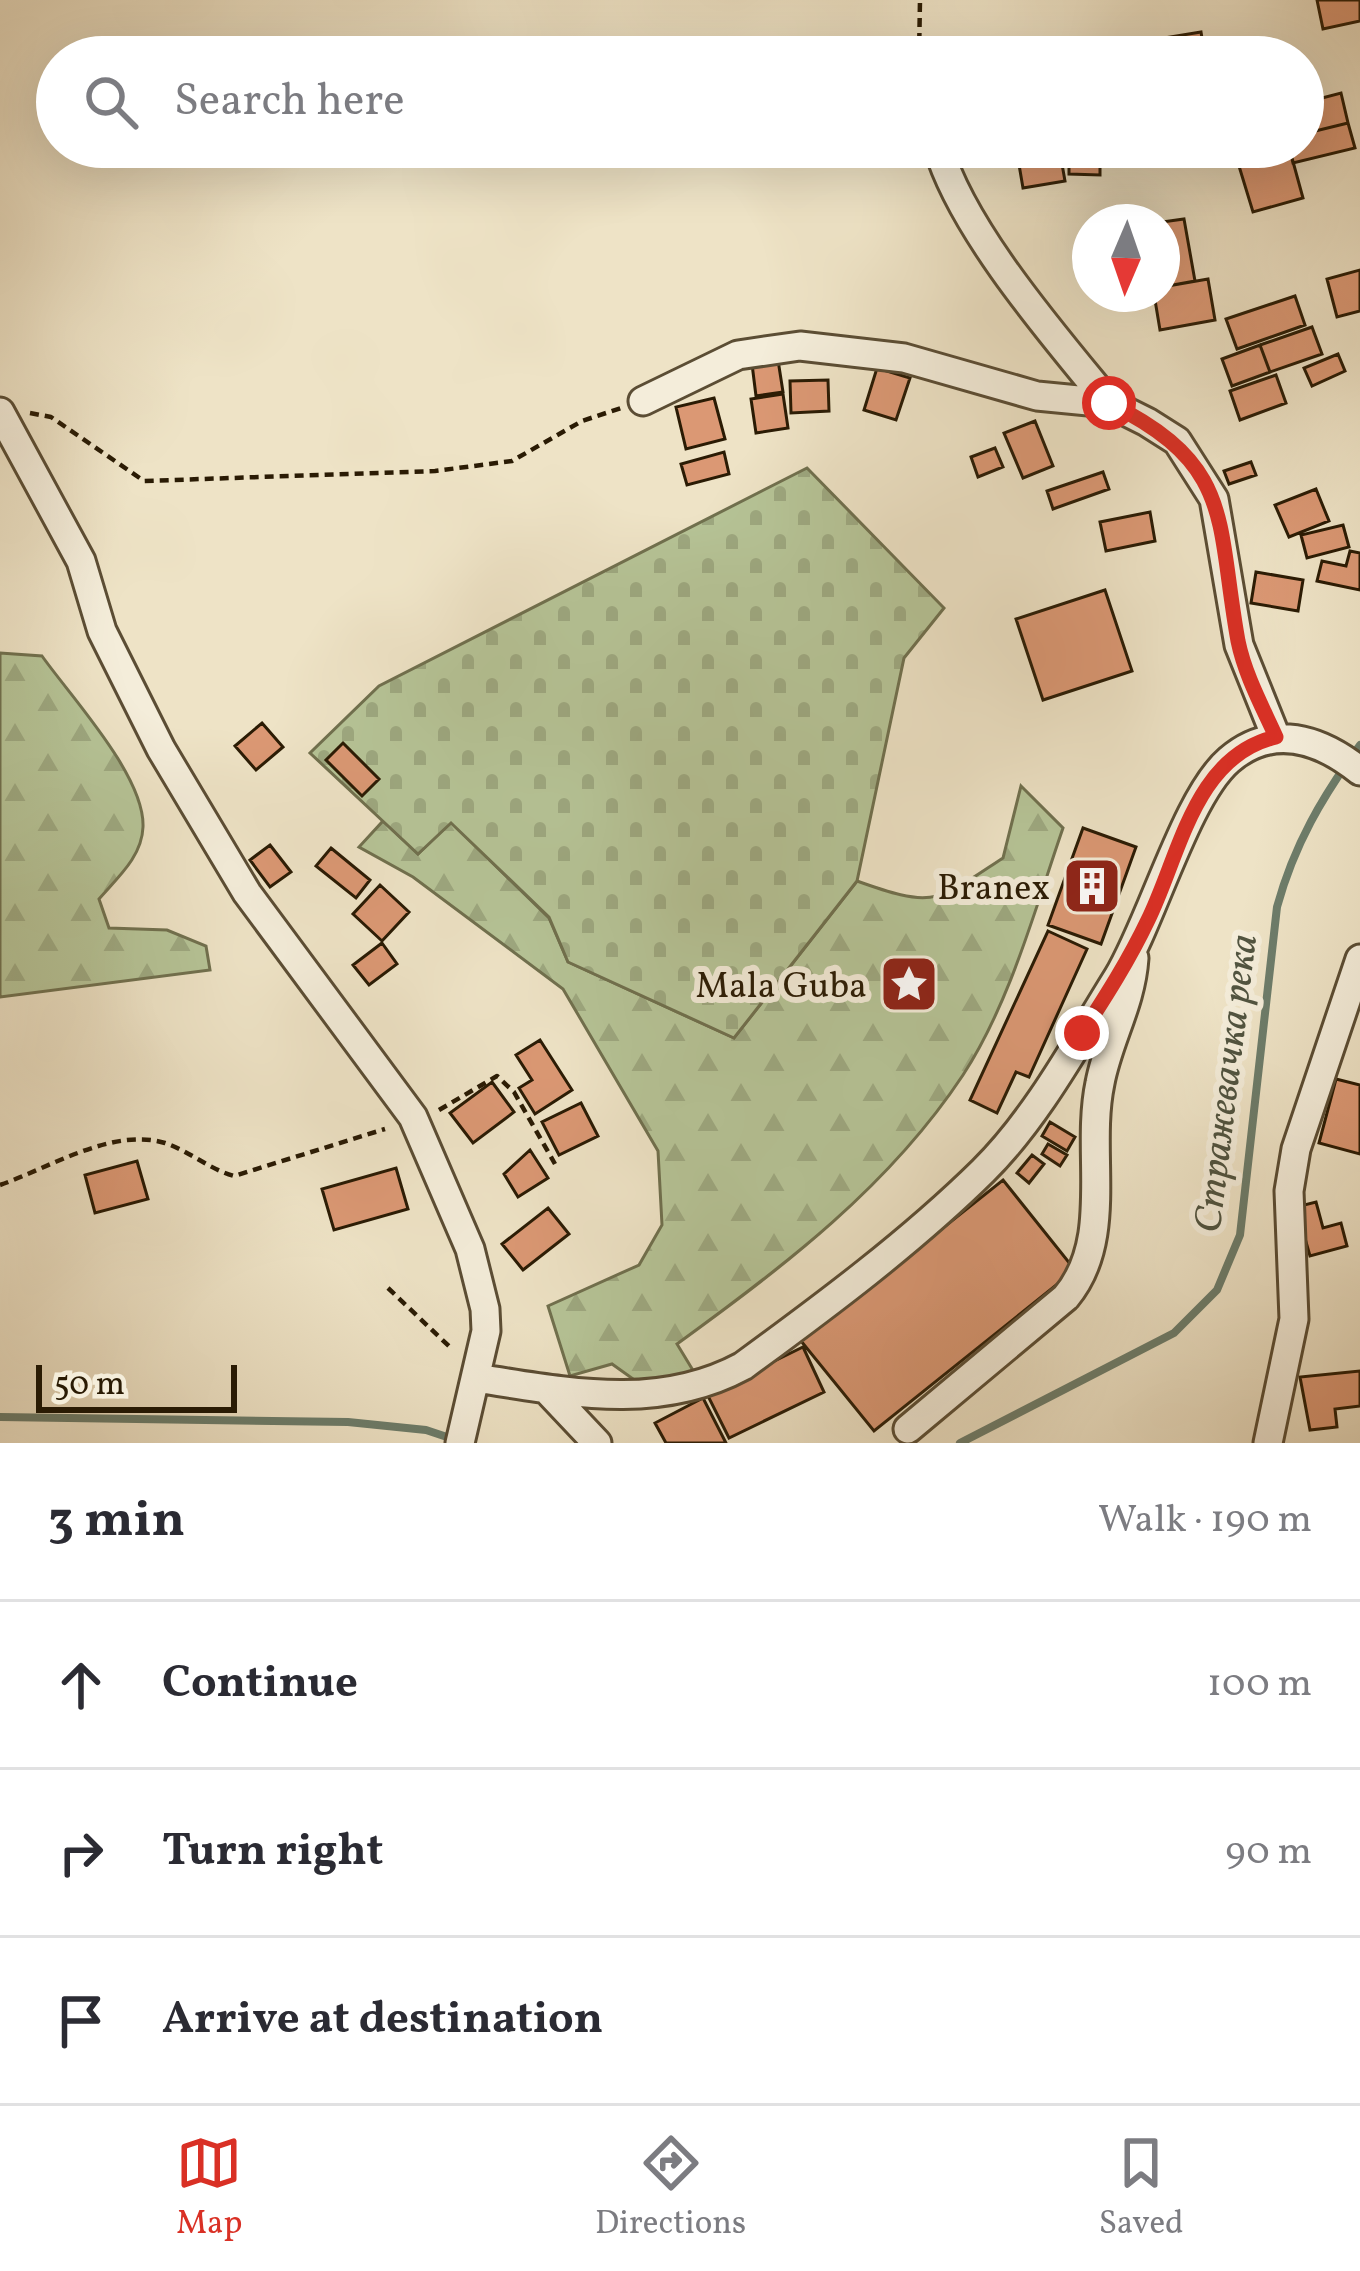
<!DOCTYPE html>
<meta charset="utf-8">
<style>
body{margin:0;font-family:Vollkorn,serif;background:#f7f7f7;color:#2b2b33}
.compass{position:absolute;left:1072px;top:204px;width:108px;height:108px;border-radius:50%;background:#fff;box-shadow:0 12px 48px #0002;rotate:182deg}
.scale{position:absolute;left:36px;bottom:30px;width:201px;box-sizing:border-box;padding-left:12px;border:6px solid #2a1b04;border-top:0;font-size:33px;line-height:42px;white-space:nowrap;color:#2a1b04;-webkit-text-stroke:9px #f4edda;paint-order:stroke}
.stop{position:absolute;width:36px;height:36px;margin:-27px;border:9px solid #d93025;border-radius:50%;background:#fff}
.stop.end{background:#d93025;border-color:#fff;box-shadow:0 3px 12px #0008}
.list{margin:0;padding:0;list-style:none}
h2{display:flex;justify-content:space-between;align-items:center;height:156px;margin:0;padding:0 48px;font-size:51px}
h2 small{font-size:39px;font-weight:400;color:#7c7c81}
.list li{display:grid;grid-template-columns:78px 1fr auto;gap:36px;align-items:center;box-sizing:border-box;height:168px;padding:0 48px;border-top:3px solid #e1e1e2}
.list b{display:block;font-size:45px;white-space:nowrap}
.list em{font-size:39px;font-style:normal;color:#7c7c81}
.icon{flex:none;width:66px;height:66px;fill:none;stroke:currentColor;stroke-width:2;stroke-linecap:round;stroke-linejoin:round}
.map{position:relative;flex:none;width:1360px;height:1443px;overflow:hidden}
.search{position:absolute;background:#fff;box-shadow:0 12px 48px #0002;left:36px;right:36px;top:36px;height:132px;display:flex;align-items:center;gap:30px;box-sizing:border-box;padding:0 42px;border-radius:66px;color:#7c7c81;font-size:45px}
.sheet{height:660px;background:#fff}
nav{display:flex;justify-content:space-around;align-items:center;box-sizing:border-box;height:168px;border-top:3px solid #e1e1e2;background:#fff;font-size:33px;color:#7c7c81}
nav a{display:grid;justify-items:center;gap:6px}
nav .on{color:#d93025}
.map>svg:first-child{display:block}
.forest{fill:url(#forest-firs);stroke:#70704e;stroke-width:3}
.cemetery{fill:url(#cemetery-stones);stroke:#70704e;stroke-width:3}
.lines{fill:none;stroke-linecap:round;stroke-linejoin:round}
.stream{stroke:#6d7d6b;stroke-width:8}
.building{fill:#db9874;stroke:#2a1b04;stroke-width:3}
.minor-casing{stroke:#5b4d34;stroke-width:33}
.path{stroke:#2a1b04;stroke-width:4.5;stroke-dasharray:9 6;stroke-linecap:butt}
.minor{stroke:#f4edda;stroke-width:27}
.route{stroke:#d93025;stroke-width:15}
.labels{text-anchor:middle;stroke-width:12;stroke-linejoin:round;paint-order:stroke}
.poi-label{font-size:36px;fill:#2a1b04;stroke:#f4edda;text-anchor:end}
.water-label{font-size:39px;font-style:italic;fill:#515440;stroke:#f4edda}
</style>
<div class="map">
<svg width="1360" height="1443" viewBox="0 0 1360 1443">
<defs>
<pattern id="forest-firs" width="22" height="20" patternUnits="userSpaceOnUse" patternTransform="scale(3)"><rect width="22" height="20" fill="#b6c497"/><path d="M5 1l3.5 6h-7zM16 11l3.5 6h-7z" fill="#9da880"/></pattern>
<pattern id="cemetery-stones" width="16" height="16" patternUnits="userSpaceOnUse" patternTransform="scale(3)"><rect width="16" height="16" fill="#b6c497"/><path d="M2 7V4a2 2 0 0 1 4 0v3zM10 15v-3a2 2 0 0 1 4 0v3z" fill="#9da880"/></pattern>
</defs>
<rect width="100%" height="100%" fill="#eee3c6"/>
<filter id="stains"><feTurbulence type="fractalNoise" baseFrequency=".00167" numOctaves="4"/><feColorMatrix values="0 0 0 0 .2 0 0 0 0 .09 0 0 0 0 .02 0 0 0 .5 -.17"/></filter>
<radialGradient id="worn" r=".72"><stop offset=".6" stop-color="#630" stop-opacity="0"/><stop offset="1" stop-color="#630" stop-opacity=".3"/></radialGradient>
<path class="forest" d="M0,653L42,656C71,697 145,776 143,827C142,857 117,878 99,899L109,928L167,930L206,946L210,970L0,997Z
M1021,786L1063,828C1035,909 1010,1003 963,1075C889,1187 783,1267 677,1344L694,1372L640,1384L612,1364L570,1376L548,1306L639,1265L662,1225L658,1151L563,989L413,877L359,847L383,821L418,854L451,822L549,918L568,962L734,1038L857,881C935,909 936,902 1003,858Z"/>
<path class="cemetery" d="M807,468L944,608L904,658L857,881L734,1038L568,962L549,917L451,823L418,854L310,753L379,686Z"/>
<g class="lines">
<path class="stream" d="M0,1417L348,1422L426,1430L453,1439
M960,1443L1174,1333L1217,1290L1240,1235L1277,907C1294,845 1322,797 1360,745"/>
</g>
<path class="building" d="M1317,0H1360V21L1323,29Z
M1201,32L1205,57H1155L1152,40Z
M1341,93L1348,123L1303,134V103Z
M1348,123L1355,148L1293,163L1289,147H1303V134Z
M1016,147H1059L1065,181L1023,188Z
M1149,147H1219L1151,158Z
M1255,147H1289L1303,198L1253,212L1235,153Z
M1069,150H1100V175L1069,174Z
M1184,219L1195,281L1162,287V222Z
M1360,270V311L1337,317L1327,279Z
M1208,279L1215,320L1160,330L1154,294H1162V287Z
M1295,296L1305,325L1237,349L1226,319Z
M1312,327L1322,354L1270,372L1260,345Z
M1260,345L1270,372L1232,386L1222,359Z
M1338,354L1345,371L1312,386L1304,368Z
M778,360L783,392L756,396L752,364Z
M877,368L910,378L896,420L864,410Z
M1276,375L1286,403L1240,420L1230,391Z
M828,380L829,411L791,413L790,381Z
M783,394L788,428L756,433L751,399Z
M714,398L725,439L686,449L676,407Z
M1035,421L1053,466L1023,478L1004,433Z
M995,448L1003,467L978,477L971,457Z
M724,452L729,474L687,485L681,464Z
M1251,462L1256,475L1229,484L1224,471Z
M1103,472L1109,489L1053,509L1047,491Z
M1316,489L1329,521L1289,537L1275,505Z
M1150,512L1155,541L1106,551L1100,522Z
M1343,525L1349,547L1307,558L1301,535Z
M1350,551L1360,553V590L1317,581L1322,561L1346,566Z
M1256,572L1303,580L1298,611L1251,603Z
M1105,590L1132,671L1043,700L1016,619Z
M262,723L283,747L256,770L235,746Z
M343,743L379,779L362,796L326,760Z
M1083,828L1136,847L1101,944L1048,925Z
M270,845L291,872L270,887L250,860Z
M331,848L370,880L356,898L316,866Z
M380,885L409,912L382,941L353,914Z
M1048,931L1087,949L1029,1077L1016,1072L997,1113L970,1100Z
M382,943L397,964L369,985L353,965Z
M540,1040L572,1090L535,1114L519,1088L532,1080L516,1055Z
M1336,1079L1360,1085V1154L1319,1143Z
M492,1082L514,1112L473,1143L450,1113Z
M581,1103L598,1136L559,1155L542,1122Z
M1050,1122L1075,1137L1067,1151L1042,1136Z
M1048,1144L1067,1155L1060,1166L1042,1154Z
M530,1150L548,1178L518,1197L504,1174Z
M1032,1155L1044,1164L1029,1183L1017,1173Z
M137,1161L148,1199L95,1213L85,1175Z
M396,1168L408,1209L334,1230L322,1189Z
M1003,1180L1075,1270L874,1431L801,1341Z
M1316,1202L1323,1228L1341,1223L1347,1246L1310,1256L1296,1207Z
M548,1208L569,1234L523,1270L502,1244Z
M803,1347L824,1392L729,1438L707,1394Z
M1360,1371V1406L1335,1409L1337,1427L1310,1430L1300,1377Z
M703,1398L726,1443H666L655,1423Z"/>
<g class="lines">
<defs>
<path id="minor" d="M938,147C962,230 1054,336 1109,403
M643,401L738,355L800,346L904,358L1037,396L1109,403L1147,422L1177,441L1214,499L1239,645L1276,737
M0,412L81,561L102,631L161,749L247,893L413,1117L470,1249L485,1309L486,1331L460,1443
M476,1378C567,1392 658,1412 743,1366C825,1306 911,1242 983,1171C1037,1118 1078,1041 1118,977C1152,921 1186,797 1229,760C1272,723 1320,739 1360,771
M546,1389L597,1443
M908,1429L1066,1297C1115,1238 1085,1154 1100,1083C1108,1040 1131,1004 1134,958
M1268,1443L1294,1319L1289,1191L1296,1149L1360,959"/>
</defs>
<use href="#minor" class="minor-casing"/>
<path class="path" d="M919,57L920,0
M30,413L51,417L144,481L435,471L512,461L582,421L621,408
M439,1110L497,1076L514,1092L555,1164
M0,1185C49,1168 113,1127 165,1143C189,1151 209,1169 234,1176L385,1129
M388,1288L453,1350"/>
<use href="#minor" class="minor"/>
</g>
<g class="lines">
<path class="route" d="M1082,1033C1106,996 1129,960 1148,920C1180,855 1194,756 1276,737C1262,706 1245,675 1238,641C1216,520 1235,465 1109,403"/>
</g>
<defs>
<symbol id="building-square" viewBox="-11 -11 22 22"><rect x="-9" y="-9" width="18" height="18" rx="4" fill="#8f2418" stroke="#f4edda"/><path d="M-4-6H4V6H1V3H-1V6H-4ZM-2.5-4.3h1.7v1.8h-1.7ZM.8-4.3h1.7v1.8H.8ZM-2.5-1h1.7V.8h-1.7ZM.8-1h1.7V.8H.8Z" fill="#fff"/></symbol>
<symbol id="sight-square" viewBox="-11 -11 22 22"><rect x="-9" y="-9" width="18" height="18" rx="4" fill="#8f2418" stroke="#f4edda"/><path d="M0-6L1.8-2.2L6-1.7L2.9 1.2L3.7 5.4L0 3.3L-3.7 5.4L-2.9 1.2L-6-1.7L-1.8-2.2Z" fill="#fff"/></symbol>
</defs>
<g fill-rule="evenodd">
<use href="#building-square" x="1059" y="853" width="66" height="66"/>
<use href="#sight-square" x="876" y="951" width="66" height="66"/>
</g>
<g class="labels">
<g class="poi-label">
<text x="1050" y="899">Branex</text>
<text x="867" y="997">Mala Guba</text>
</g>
<g class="water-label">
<text transform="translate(1224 1083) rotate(-83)" y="14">Стражевачка река</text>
</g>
</g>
<rect width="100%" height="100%" filter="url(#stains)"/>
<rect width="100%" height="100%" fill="url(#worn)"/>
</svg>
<svg class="compass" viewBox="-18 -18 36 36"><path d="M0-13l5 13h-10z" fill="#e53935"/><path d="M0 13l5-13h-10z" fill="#7c7c81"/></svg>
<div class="scale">50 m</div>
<div class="stop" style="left:1109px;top:403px"></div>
<div class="stop end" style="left:1082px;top:1033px"></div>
<div class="search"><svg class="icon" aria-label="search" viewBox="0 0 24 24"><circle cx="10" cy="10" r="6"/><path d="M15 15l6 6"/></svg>Search here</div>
</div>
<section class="sheet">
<h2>3 min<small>Walk · 190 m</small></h2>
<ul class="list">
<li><svg class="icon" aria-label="ahead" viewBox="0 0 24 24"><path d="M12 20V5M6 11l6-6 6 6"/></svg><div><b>Continue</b></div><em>100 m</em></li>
<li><svg class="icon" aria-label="right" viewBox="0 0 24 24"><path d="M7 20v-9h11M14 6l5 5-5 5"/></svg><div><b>Turn right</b></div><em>90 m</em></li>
<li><svg class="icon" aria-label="arrive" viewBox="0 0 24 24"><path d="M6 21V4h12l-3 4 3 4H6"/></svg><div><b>Arrive at destination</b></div></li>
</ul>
</section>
<nav>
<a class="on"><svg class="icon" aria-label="map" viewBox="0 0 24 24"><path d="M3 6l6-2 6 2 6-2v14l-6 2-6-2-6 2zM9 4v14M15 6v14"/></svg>Map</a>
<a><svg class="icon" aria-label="directions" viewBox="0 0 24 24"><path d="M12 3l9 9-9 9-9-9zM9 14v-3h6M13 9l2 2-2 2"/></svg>Directions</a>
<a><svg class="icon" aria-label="saved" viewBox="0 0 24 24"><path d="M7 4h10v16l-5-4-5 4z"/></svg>Saved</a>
</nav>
